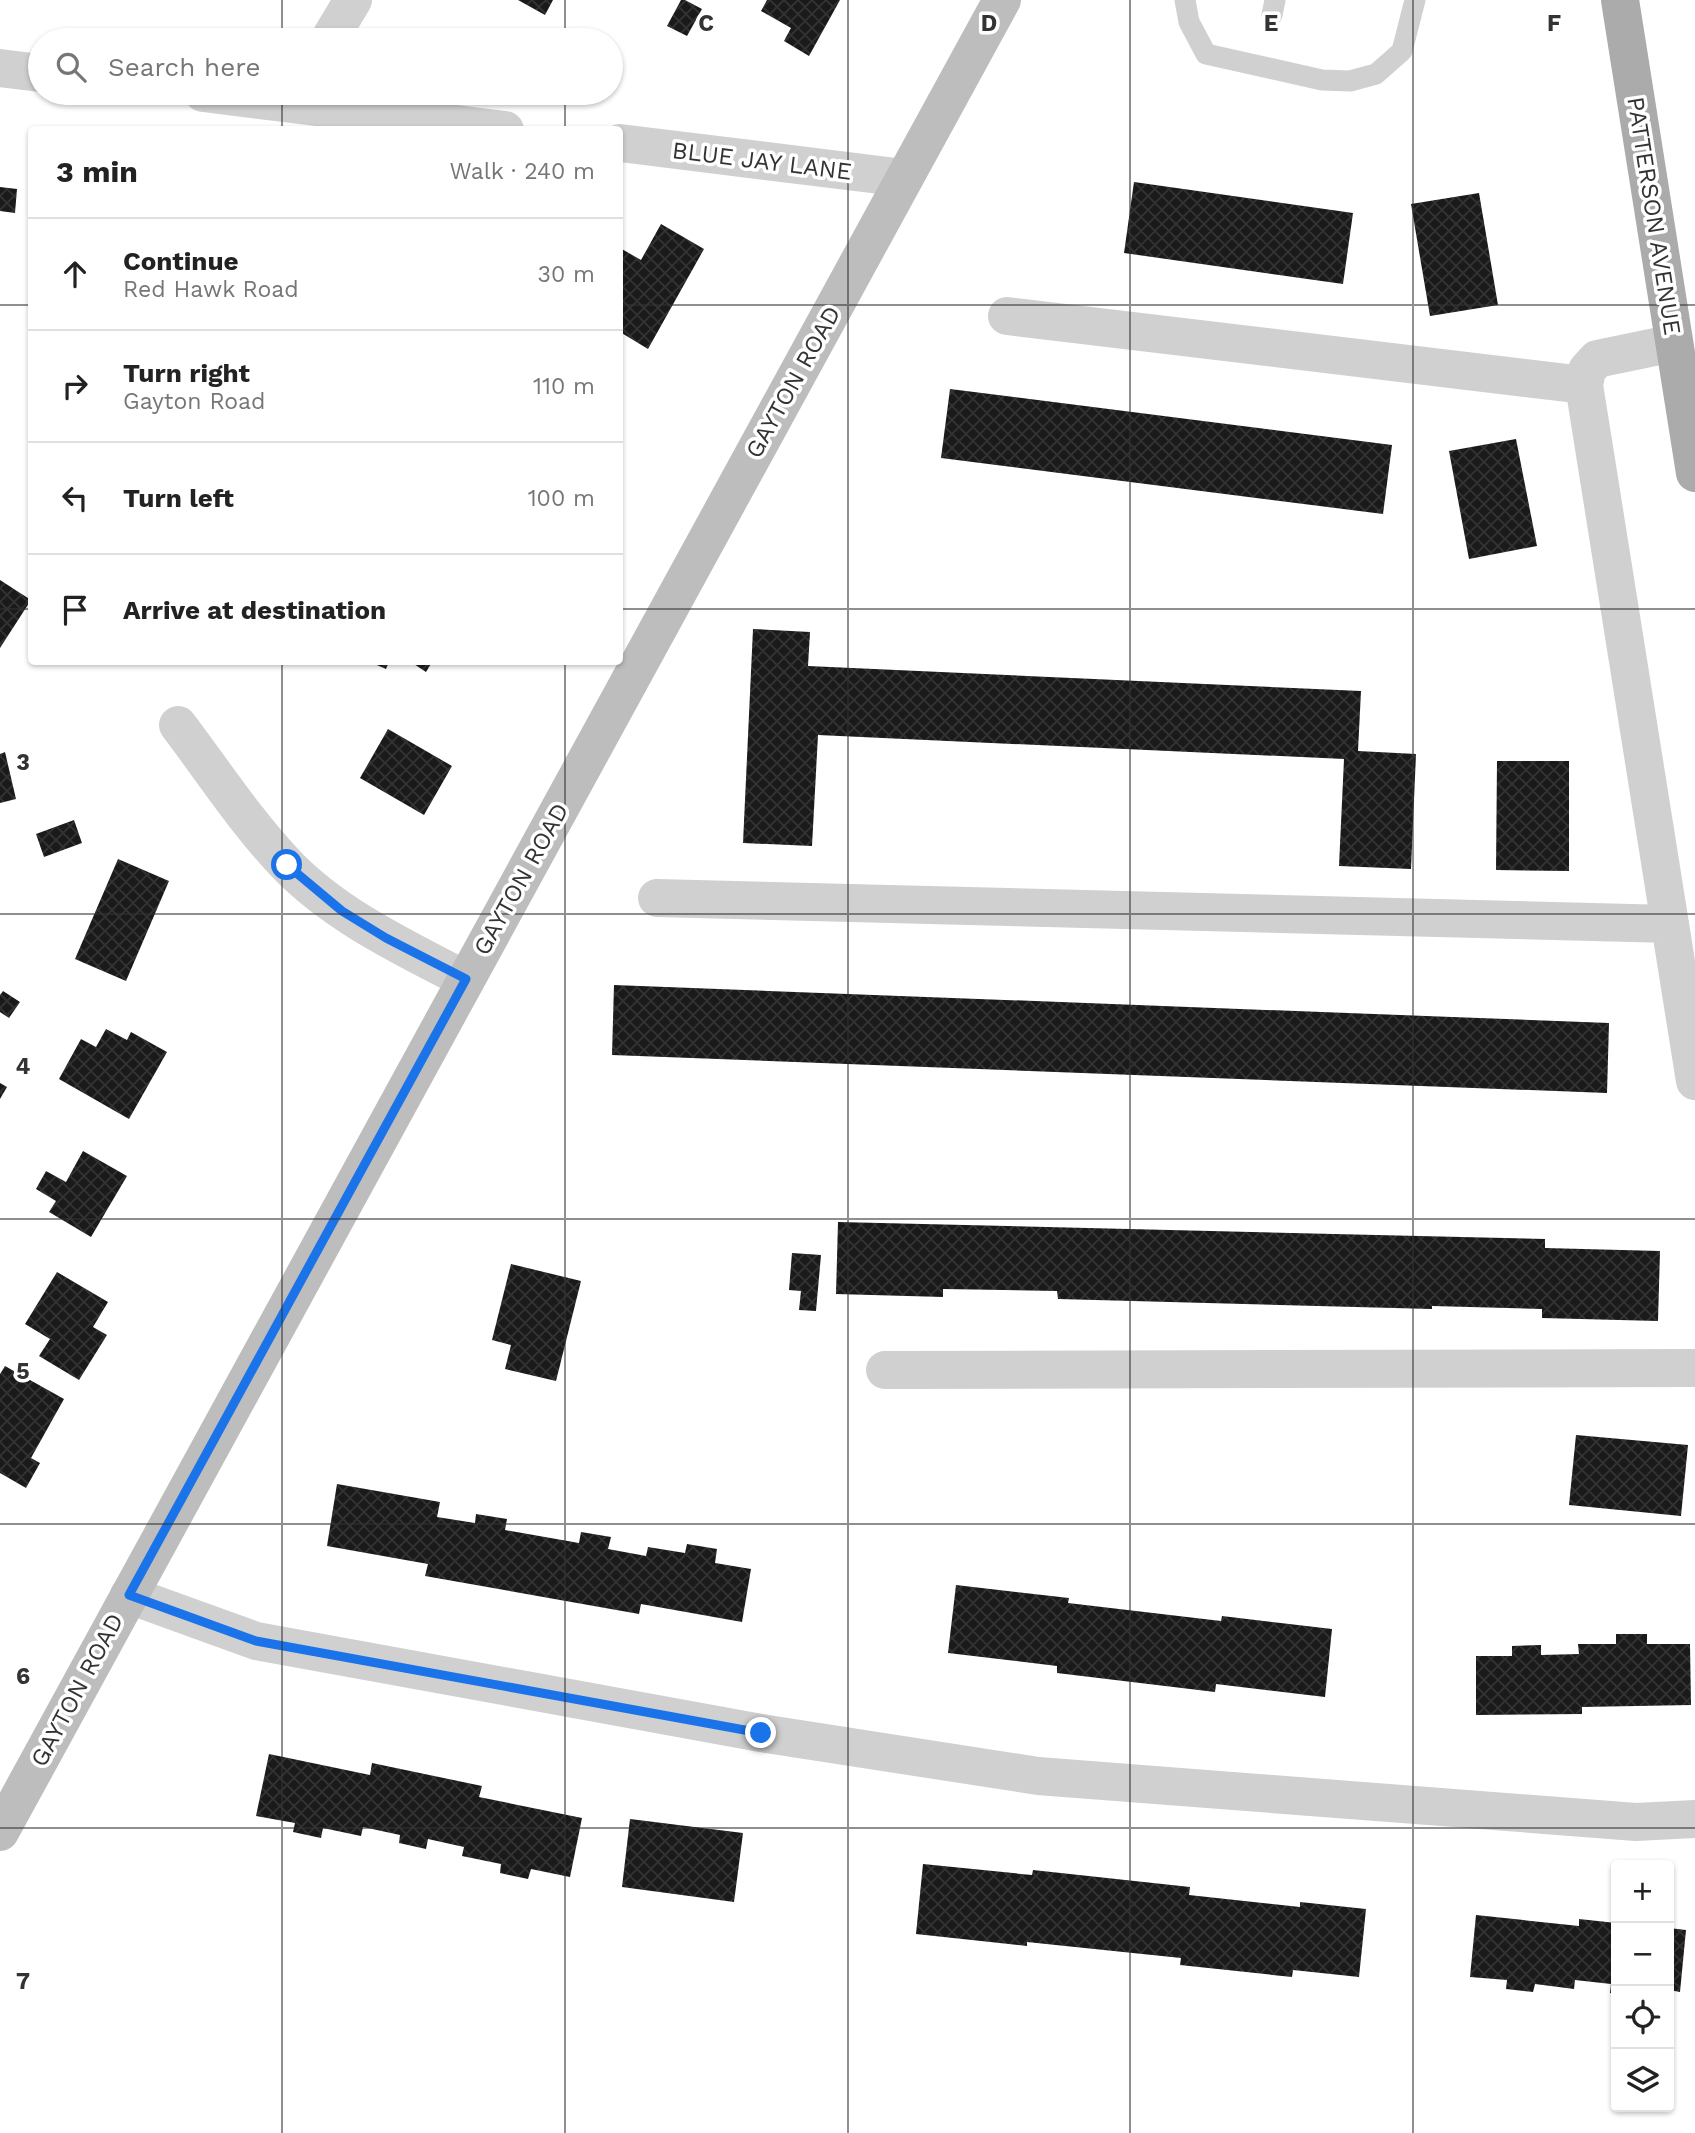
<!DOCTYPE html>
<meta charset="utf-8">
<style>
body{margin:0;font-family:"Work Sans",sans-serif;background:#f6f6f6;color:#222}
.controls{position:absolute;right:21px;bottom:21px;display:grid;overflow:hidden;border-radius:7px;box-shadow:0 2px 5px #0004}
.controls button{width:63px;height:63px;display:grid;place-items:center;padding:0;border:0;border-bottom:2px solid #e0e0e0;background:#fff;color:#222;font:35px sans-serif}
.stop{position:absolute;width:21px;height:21px;margin:-16px;border:5px solid #1a73e8;border-radius:50%;background:#fff}
.stop.end{background:#1a73e8;border-color:#fff;box-shadow:0 2px 7px #0008}
.list{margin:0;padding:0;list-style:none}
h2{display:flex;justify-content:space-between;align-items:center;height:91px;margin:0;padding:0 28px;font-size:30px}
h2 small{font-size:23px;font-weight:400;color:#767676}
.list li{display:grid;grid-template-columns:46px 1fr auto;gap:21px;align-items:center;box-sizing:border-box;height:112px;padding:0 28px;border-top:2px solid #e0e0e0}
.list b{display:block;font-size:26px;white-space:nowrap}
.list p{margin:0;font-size:23px;white-space:nowrap;color:#767676}
.list em{font-size:23px;font-style:normal;color:#767676}
.icon{flex:none;width:38px;height:38px;fill:none;stroke:currentColor;stroke-width:2;stroke-linecap:round;stroke-linejoin:round}
.map{position:relative;flex:none;width:1695px;height:2133px;overflow:hidden}
.search{position:absolute;background:#fff;box-shadow:0 2px 5px #0004;left:28px;top:28px;width:595px;height:77px;display:flex;align-items:center;gap:18px;box-sizing:border-box;padding:0 24px;border-radius:38px;color:#767676;font-size:26px}
.panel{position:absolute;background:#fff;box-shadow:0 2px 5px #0004;left:28px;top:126px;width:595px;height:539px;border-radius:7px}
.map>svg:first-child{display:block}
.building{fill:url(#building-cross-hatch)}
.lines{fill:none;stroke-linecap:round;stroke-linejoin:round}
.lane{stroke:#d0d0d0;stroke-width:21}
.street{stroke:#d0d0d0;stroke-width:38}
.secondary{stroke:#bdbdbd;stroke-width:38}
.primary{stroke:#ababab;stroke-width:38}
.route{stroke:#1a73e8;stroke-width:9}
.grid{fill:none;stroke:#333;stroke-width:2;stroke-opacity:0.55}
.labels{text-anchor:middle;stroke-width:7;stroke-linejoin:round;paint-order:stroke}
.street-label{font-size:24px;fill:#333;stroke:#fff}
.grid-label{font-size:23px;text-anchor:middle;font-weight:bold;fill:#333;stroke:#fff;stroke-width:7;stroke-linejoin:round;paint-order:stroke}
</style>
<div class="map">
<svg width="1695" height="2133" viewBox="0 0 1695 2133">
<defs>
<pattern id="building-cross-hatch" width="8" height="8" patternUnits="userSpaceOnUse" patternTransform="scale(1.75)"><rect width="8" height="8" fill="#1a1a1a"/><path d="M0 0l8 8M0 8l8-8" fill="none" stroke="#333"/></pattern>
</defs>
<rect width="100%" height="100%" fill="#fff"/>
<path class="building" d="M518,0H553L545,15Z
M681,0H685L702,9L687,36L667,26Z
M767,0H840L809,56L784,41L791,28L761,11Z
M1134,182L1353,213L1343,284L1124,253Z
M0,187L17,189L15,213L0,211Z
M1479,193L1498,305L1430,316L1411,204Z
M661,224L704,249L648,349L620,332V305L622,300L620,299V248L641,260Z
M950,389L1392,445L1383,514L941,458Z
M1516,439L1537,546L1469,559L1449,451Z
M0,580L31,600L0,648Z
M753,629L810,632L808,666L1361,691L1358,751L1416,754L1411,869L1339,866L1344,759L818,735L812,846L743,843Z
M370,662H389L386,669Z
M411,662H432L426,672Z
M388,729L452,766L424,815L360,778Z
M5,752L16,799L0,803V754Z
M1497,761H1569V871L1496,870Z
M74,820L82,843L44,857L36,834Z
M118,859L169,881L126,981L75,959Z
M614,985L1609,1023L1607,1093L612,1055Z
M3,991L20,1002L9,1018L0,1012V995Z
M106,1029L127,1040L131,1032L167,1052L129,1119L59,1079L81,1039L96,1047Z
M0,1083L7,1087L0,1099Z
M83,1151L127,1176L91,1237L49,1212L56,1201L36,1189L46,1171L66,1182Z
M838,1222L1545,1239V1248L1660,1251L1658,1321L1542,1318V1309L1432,1306V1309L1058,1299L1057,1291L943,1289V1297L836,1294Z
M792,1253L821,1255L816,1311L799,1310L801,1291L789,1290Z
M511,1264L581,1281L556,1381L505,1369L511,1345L492,1340Z
M57,1272L108,1302L93,1327L107,1335L79,1380L39,1356L50,1339L25,1324Z
M5,1366L64,1399L31,1458L40,1463L26,1488L0,1473V1374Z
M1576,1435L1688,1445L1681,1516L1569,1505Z
M337,1484L440,1502L437,1517L475,1523L476,1514L507,1519L505,1530L579,1543L581,1532L611,1537L608,1549L646,1556L648,1547L685,1553L687,1544L717,1549L715,1563L751,1569L742,1622L641,1604L639,1614L425,1576L428,1564L327,1546Z
M956,1585L1069,1598L1068,1603L1221,1621L1222,1616L1332,1629L1325,1697L1216,1684L1215,1692L1057,1673V1666L948,1653Z
M1616,1634H1647V1644H1690L1691,1705L1582,1707V1714L1476,1715V1656H1512V1646L1541,1645V1655L1579,1654L1578,1644H1616Z
M269,1754L370,1775L372,1763L482,1786L479,1797L582,1818L570,1877L531,1869L528,1879L500,1873L501,1864L462,1856L464,1847L428,1839L426,1849L399,1843L400,1835L363,1827L361,1836L323,1828L321,1838L293,1832L295,1823L256,1816Z
M630,1819L743,1833L734,1902L622,1887Z
M923,1864L1032,1875L1033,1870L1190,1887L1189,1895L1300,1907V1902L1366,1909L1359,1977L1293,1970L1292,1977L1180,1965L1181,1958L1027,1942V1946L916,1934Z
M1476,1915L1579,1926V1919L1616,1923V1994L1610,1993L1611,1984L1575,1980L1574,1989L1535,1984L1533,1992L1506,1989L1507,1980L1470,1977Z
M1669,1928L1686,1930L1680,1992L1669,1990Z"/>
<g class="lines">
<path class="lane" d="M1185,0L1189,22L1206,54L1322,80L1350,81L1376,74L1402,51L1415,0
M1272,15L1275,0"/>
<path class="street" d="M329,40L353,0
M0,68L40,73
M203,93L505,130
M620,143L904,178
M1007,316L1584,385
M1674,343L1597,359L1587,370L1584,385L1695,1081
M178,725C213,771 246,822 286,864C336,916 403,947 466,980
M657,898L1670,924
M885,1370L1695,1368
M129,1595L256,1641L761,1733L1038,1776L1636,1822L1695,1819"/>
<path class="secondary" d="M0,1832L1002,0"/>
<path class="primary" d="M1620,0L1695,473"/>
</g>
<g class="lines">
<path class="route" d="M287,865L342,911L386,938L466,979L129,1595L256,1641L761,1733"/>
</g>
<path class="grid" d="M282,0V40M565,0V40M848,0V2133M1130,0V2133M1413,0V2133M282,93V130M565,93V130M0,305H32M620,305H1695M0,609H32M620,609H1695M282,662V2133M565,662V2133M0,914H1695M0,1219H1695M0,1524H1695M0,1828H1695"/>
<g class="labels">
<g class="street-label">
<text transform="translate(762 161) rotate(7)" y="8">BLUE JAY LANE</text>
<text transform="translate(1654 216) rotate(81)" y="8">PATTERSON AVENUE</text>
<text transform="translate(793 382) rotate(-61)" y="8">GAYTON ROAD</text>
<text transform="translate(521 879) rotate(-61)" y="8">GAYTON ROAD</text>
<text transform="translate(77 1690) rotate(-62)" y="8">GAYTON ROAD</text>
</g>
</g>
<g class="grid-label">
<text x="706" y="31">C</text>
<text x="989" y="31">D</text>
<text x="1271" y="31">E</text>
<text x="1554" y="31">F</text>
<text x="23" y="770">3</text>
<text x="23" y="1074">4</text>
<text x="23" y="1379">5</text>
<text x="23" y="1684">6</text>
<text x="23" y="1989">7</text>
</g>
</svg>
<div class="controls">
<button>+</button>
<button>−</button>
<button><svg class="icon" aria-label="locate" viewBox="0 0 24 24"><circle cx="12" cy="12" r="6"/><path d="M12 2v4M12 18v4M2 12h4M18 12h4"/></svg></button>
<button><svg class="icon" aria-label="layers" viewBox="0 0 24 24"><path d="M12 4l9 5-9 5-9-5zM3 14l9 5 9-5"/></svg></button>
</div>
<div class="stop" style="left:287px;top:865px"></div>
<div class="stop end" style="left:761px;top:1733px"></div>
<div class="search"><svg class="icon" aria-label="search" viewBox="0 0 24 24"><circle cx="10" cy="10" r="6"/><path d="M15 15l6 6"/></svg>Search here</div>
<section class="panel">
<h2>3 min<small>Walk · 240 m</small></h2>
<ul class="list">
<li><svg class="icon" aria-label="ahead" viewBox="0 0 24 24"><path d="M12 20V5M6 11l6-6 6 6"/></svg><div><b>Continue</b><p>Red Hawk Road</p></div><em>30 m</em></li>
<li><svg class="icon" aria-label="right" viewBox="0 0 24 24"><path d="M7 20v-9h11M14 6l5 5-5 5"/></svg><div><b>Turn right</b><p>Gayton Road</p></div><em>110 m</em></li>
<li><svg class="icon" aria-label="left" viewBox="0 0 24 24"><path d="M17 20v-9H6M10 6l-5 5 5 5"/></svg><div><b>Turn left</b></div><em>100 m</em></li>
<li><svg class="icon" aria-label="arrive" viewBox="0 0 24 24"><path d="M6 21V4h12l-3 4 3 4H6"/></svg><div><b>Arrive at destination</b></div></li>
</ul>
</section>
</div>
